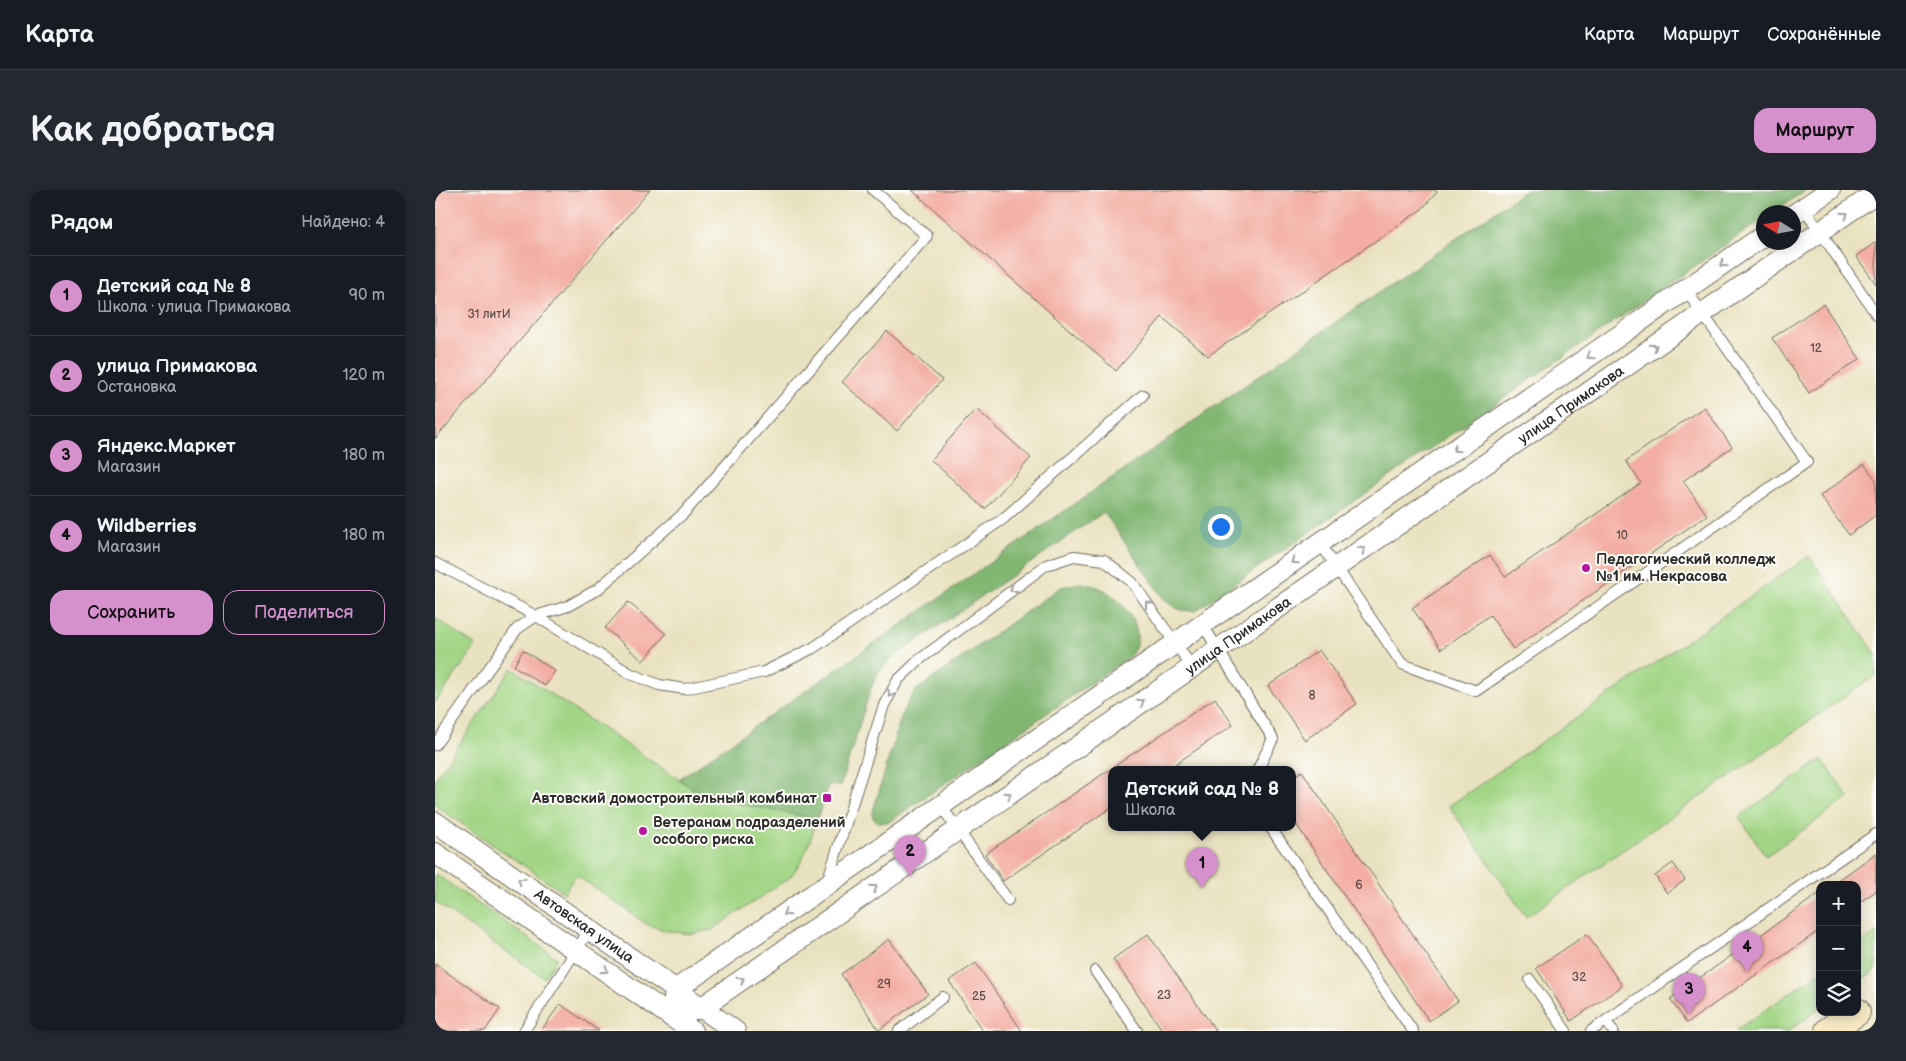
<!DOCTYPE html>
<html lang="ru">
<meta charset="utf-8">
<style>
body{margin:0;font-family:"Balsamiq Sans",sans-serif;background:#242831;color:#f1f3f6}
.controls{position:absolute;right:15px;bottom:15px;display:grid;overflow:hidden;border-radius:10px;box-shadow:0 2px 12px #0003}
.controls button{width:45px;height:45px;display:grid;place-items:center;padding:0;border:0;border-bottom:1px solid #363941;background:#171b24;color:#f1f3f6;font:25px sans-serif}
.compass{position:absolute;left:1321px;top:15px;width:45px;height:45px;border-radius:50%;background:#171b24;box-shadow:0 2px 12px #0003;rotate:281deg}
.you{position:absolute;left:785px;top:336px;width:18px;height:18px;margin:-12px;border:4px solid #fff;border-radius:50%;background:#1a73e8;box-shadow:0 0 0 8px #1a73e833}
.badge{display:grid;place-items:center;width:32px;height:32px;border-radius:50%;background:#d690ce;color:#111;font-size:16px;font-weight:700}
.pin{position:absolute;translate:-50% -41px;filter:drop-shadow(0 1px 2px #0008)}
.pin::after{content:'';position:absolute;top:26px;width:18px;height:15px;background:inherit;clip-path:polygon(0 0,100% 0,50% 100%)}
.popup{position:absolute;left:673px;top:576px;width:188px;height:65px;box-sizing:border-box;display:grid;place-content:center;border-radius:10px;background:#171b24;filter:drop-shadow(0 1px 4px #0005);font-size:16px;white-space:nowrap;color:#9ea1a6}
.popup b{font-size:19px;color:#f1f3f6}
.popup::after{content:'';position:absolute;left:50%;top:100%;margin-left:-10px;border:10px solid transparent;border-top-color:#171b24}
.list{margin:0;padding:0;list-style:none}
h2{display:flex;justify-content:space-between;align-items:center;height:65px;margin:0;padding:0 20px;font-size:21px}
h2 small{font-size:16px;font-weight:400;color:#9ea1a6}
.list li{display:grid;grid-template-columns:32px 1fr auto;gap:15px;align-items:center;box-sizing:border-box;height:80px;padding:0 20px;border-top:1px solid #363941}
.list b{display:block;font-size:19px;white-space:nowrap}
.list p{margin:0;font-size:16px;white-space:nowrap;color:#9ea1a6}
.list em{font-size:16px;font-style:normal;color:#9ea1a6}
.actions{display:flex;gap:10px;padding:15px 20px}
.actions a{flex:1;padding:11px 0;border:1px solid #d690ce;border-radius:15px;text-align:center;font-size:18px;color:#d690ce}
.actions .main{background:#d690ce;color:#111}
.icon{flex:none;width:28px;height:28px;fill:none;stroke:currentColor;stroke-width:2;stroke-linecap:round;stroke-linejoin:round}
.map{position:relative;flex:none;width:1441px;height:841px;overflow:hidden;border-radius:15px}
header{display:flex;align-items:center;gap:30px;box-sizing:border-box;height:70px;padding:0 25px;background:#171b24;border-bottom:1px solid #363941}
header strong{font-size:24px}
nav{display:flex;gap:28px;margin-inline-start:auto;font-size:18px}
.intro{display:flex;align-items:center;justify-content:space-between;box-sizing:border-box;height:120px;padding:0 30px}
h1{margin:0;font-size:35px}
.button{padding:12px 22px;border-radius:15px;background:#d690ce;color:#111;font-size:18px;font-weight:700}
main{display:flex;gap:30px;padding:0 30px}
aside{flex:1;background:#171b24;border-radius:15px;box-shadow:0 2px 12px #0003}
.map>svg:first-child{display:block}
.green{fill:#a2d686;stroke:#668058}
.forest{fill:#81b773;stroke:#56714f}
.building{fill:#f3ada3}
.lines{fill:none;stroke-linecap:round;stroke-linejoin:round}
.lane-casing{stroke:#6e6b5f;stroke-width:12}
.street-casing{stroke:#6e6b5f;stroke-width:22}
.secondary-casing{stroke:#6e6b5f;stroke-width:30}
.lane{stroke:#fff;stroke-width:10}
.street{stroke:#fff;stroke-width:20}
.secondary{stroke:#f6e9c3;stroke-width:28}
.oneway{stroke:#a0a0a0}
.poi-dot{fill:#b5179e;stroke:#fdfcf7;stroke-width:2}
.labels{text-anchor:middle;stroke-width:4;stroke-linejoin:round;paint-order:stroke}
.number-label{font-size:12px;fill:#5d4c49}
.street-label{font-size:15px;fill:#2b2b2b;stroke:#fdfcf7}
.poi-label{font-size:15px;font-weight:bold;fill:#2b2b2b;stroke:#fdfcf7;text-anchor:start}
</style>
<header>
<strong>Карта</strong>
<nav><a>Карта</a><a>Маршрут</a><a>Сохранённые</a></nav>
</header>
<div class="intro"><h1>Как добраться</h1><a class="button">Маршрут</a></div>
<main>
<aside>
<h2>Рядом<small>Найдено: 4</small></h2>
<ul class="list">
<li><span class="badge">1</span><div><b>Детский сад № 8</b><p>Школа · улица Примакова</p></div><em>90 m</em></li>
<li><span class="badge">2</span><div><b>улица Примакова</b><p>Остановка</p></div><em>120 m</em></li>
<li><span class="badge">3</span><div><b>Яндекс.Маркет</b><p>Магазин</p></div><em>180 m</em></li>
<li><span class="badge">4</span><div><b>Wildberries</b><p>Магазин</p></div><em>180 m</em></li>
</ul>
<div class="actions"><a class="main">Сохранить</a><a>Поделиться</a></div>
</aside>
<div class="map">
<svg width="1441" height="841" viewBox="0 0 1441 841">
<rect width="100%" height="100%" fill="#fdfcf7"/>
<filter id="ink" filterUnits="userSpaceOnUse"><feTurbulence type="fractalNoise" baseFrequency=".02" numOctaves="2"/><feDisplacementMap in="SourceGraphic" scale="10" xChannelSelector="R" yChannelSelector="G"/><feConvolveMatrix kernelMatrix="1 2 1 2 8 2 1 2 1" color-interpolation-filters="sRGB"/></filter>
<filter id="wash" filterUnits="userSpaceOnUse"><feTurbulence type="fractalNoise" baseFrequency=".0096" numOctaves="4" result="noise"/><feDisplacementMap in="SourceGraphic" scale="20" xChannelSelector="R" yChannelSelector="G"/><feGaussianBlur stdDeviation="1.12" result="paint"/><feColorMatrix in="noise" values="0 0 0 0 0 0 0 0 0 0 0 0 0 0 0 0 0 1.4 0 .05"/><feComposite in="paint" operator="in"/></filter>
<g filter="url(#wash)">
<rect width="100%" height="100%" fill="#e9e2c0"/>
<path class="green" d="M1374,366L1441,464V485L1091,727L1014,616Z
M0,428L41,456L0,513Z
M77,478L270,607L382,629C375,651 370,671 354,688L277,740L255,744L232,741L213,735L141,685L129,703L4,618L0,613V589Z
M1387,569L1414,608L1331,666L1304,627Z
M0,684L122,768L109,788L0,712Z
M1441,743V780L1422,793V756Z
M1385,782V819L1353,841H1300Z"/>
<path class="forest" d="M1091,0H1371L1338,22H1328V29L760,421C744,421 740,419 728,408L669,322L456,469L443,482L436,498L405,597L394,594L382,629L270,607L244,589Z
M646,393C652,395 660,395 665,398C681,405 702,428 702,446C703,454 699,461 694,467L454,632H443L438,628V621L468,521L480,501L626,397Z"/>
<g id="blocks">
<path class="building" d="M0,0H215L0,249Z
M477,0H1000L1002,2L987,19L773,166L727,127L681,181Z
M1441,52V94L1421,66Z
M1388,114L1425,169L1374,203L1337,148Z
M452,141L507,190L462,241L407,192Z
M1269,217L1297,257L1248,291L1272,325L1078,459L1055,425L1006,459L977,418L1055,365L1070,387L1206,293L1191,271Z
M541,219L596,268L550,319L496,270Z
M1429,274L1441,290V325L1414,345L1385,306Z
M193,412L231,444L208,471L170,438Z
M88,460L120,481L110,496L79,476Z
M884,460L922,514L870,550L833,496Z
M780,508L798,535L733,579H677V617L568,691L550,664Z
M867,581L1023,811L994,831L857,628V588Z
M1441,663V701L1422,714V695H1397Z
M1238,673L1250,690L1232,703L1220,686Z
M1385,703V740L1252,833L1235,809Z
M713,744L781,841H728L678,769Z
M1152,744L1187,796L1136,831L1101,778Z
M454,749L493,804L444,840L406,784Z
M541,773L587,841H548L535,822L514,791Z
M0,774L65,819L50,841H0Z
M125,814L164,841H106Z"/>
</g>
</g>
<g filter="url(#ink)">
<use href="#blocks" fill-opacity="0" stroke="#6e6b5f" stroke-width="1"/>
<g class="lines">
<defs>
<path id="lane" d="M1369,18L1441,124
M885,353L967,474L1041,501L1372,272L1251,100
M0,373L101,426L196,484L224,495L250,499L329,482L378,458L568,329L708,205
M768,435L838,549L823,579
M0,555L82,439L101,426L133,416L163,399L249,323L492,46L438,0
M506,616L573,710
M835,637L978,841
M392,692L449,515L463,490L484,470L611,375L639,366L669,370L697,392L757,477
M660,781L702,841
M1095,790L1131,841
M1171,831L1178,841
M89,841L155,739
M464,841L508,807
M1156,841L1441,644"/>
<g id="street">
<path d="M1358,25L1395,0"/>
<path id="s1" d="M0,632L300,841"/>
<path d="M0,663L257,841"/>
<path id="s2" d="M237,827L266,818L1441,3"/>
<path d="M237,827L240,800L1328,46"/>
</g>
<path id="secondary" d="M1394,841L1421,822"/>
</defs>
<use href="#lane" class="lane-casing"/>
<use href="#street" class="street-casing"/>
<use href="#secondary" class="secondary-casing"/>
<use href="#lane" class="lane"/>
<use href="#street" class="street"/>
<use href="#secondary" class="secondary"/>
</g>
<defs><path id="oneway-chevron" d="M-2-3.5L2.5 0L-2 3.5" fill="none" stroke-width="1.6" stroke-linecap="round" stroke-linejoin="round" transform="scale(1.25)"/></defs>
<g class="oneway">
<use href="#oneway-chevron" transform="translate(1410 25) rotate(-35)"/>
<use href="#oneway-chevron" transform="translate(1288 74) rotate(145)"/>
<use href="#oneway-chevron" transform="translate(1219 157) rotate(-35)"/>
<use href="#oneway-chevron" transform="translate(1155 166) rotate(145)"/>
<use href="#oneway-chevron" transform="translate(1021 259) rotate(145)"/>
<use href="#oneway-chevron" transform="translate(927 360) rotate(-35)"/>
<use href="#oneway-chevron" transform="translate(859 371) rotate(145)"/>
<use href="#oneway-chevron" transform="translate(578 399) rotate(143)"/>
<use href="#oneway-chevron" transform="translate(713 414) rotate(-126)"/>
<use href="#oneway-chevron" transform="translate(456 504) rotate(119)"/>
<use href="#oneway-chevron" transform="translate(706 512) rotate(-35)"/>
<use href="#oneway-chevron" transform="translate(573 605) rotate(-35)"/>
<use href="#oneway-chevron" transform="translate(86 691) rotate(-145)"/>
<use href="#oneway-chevron" transform="translate(439 698) rotate(-35)"/>
<use href="#oneway-chevron" transform="translate(351 723) rotate(145)"/>
<use href="#oneway-chevron" transform="translate(170 780) rotate(35)"/>
<use href="#oneway-chevron" transform="translate(306 790) rotate(-35)"/>
</g>
</g>
<g class="poi-dot">
<circle cx="1151" cy="378" r="5"/>
<rect x="387" y="603" width="10" height="10" rx="2.5"/>
<circle cx="208" cy="641" r="5"/>
</g>
<g class="labels">
<g class="number-label">
<text x="54" y="128">31 литИ</text>
<text x="1381" y="162">12</text>
<text x="1187" y="349">10</text>
<text x="877" y="509">8</text>
<text x="924" y="699">6</text>
<text x="1144" y="791">32</text>
<text x="449" y="798">29</text>
<text x="729" y="809">23</text>
<text x="544" y="810">25</text>
</g>
<g class="street-label">
<text dy="5" stroke="none"><textPath href="#s2" startOffset="1089">улица Примакова</textPath></text>
<text dy="5" stroke="none"><textPath href="#s2" startOffset="684">улица Примакова</textPath></text>
<text dy="5" stroke="none"><textPath href="#s1" startOffset="182">Автовская улица</textPath></text>
</g>
<g class="poi-label">
<text x="1161" y="374">Педагогический колледж<tspan x="1161" dy="17">№1 им. Некрасова</tspan></text>
<text x="382" y="613" text-anchor="end">Автовский домостроительный комбинат</text>
<text x="218" y="637">Ветеранам подразделений<tspan x="218" dy="17">особого риска</tspan></text>
</g>
</g>
</svg>
<div class="controls">
<button>+</button>
<button>−</button>
<button><svg class="icon" aria-label="layers" viewBox="0 0 24 24"><path d="M12 4l9 5-9 5-9-5zM3 14l9 5 9-5"/></svg></button>
</div>
<svg class="compass" viewBox="-18 -18 36 36"><path d="M0-13l5 13h-10z" fill="#e53935"/><path d="M0 13l5-13h-10z" fill="#9ea1a6"/></svg>
<div class="you"></div>
<div class="pin badge" style="left:767px;top:698px">1</div>
<div class="popup"><b>Детский сад № 8</b>Школа</div>
<div class="pin badge" style="left:475px;top:686px">2</div>
<div class="pin badge" style="left:1254px;top:824px">3</div>
<div class="pin badge" style="left:1312px;top:782px">4</div>
</div>
</main>
